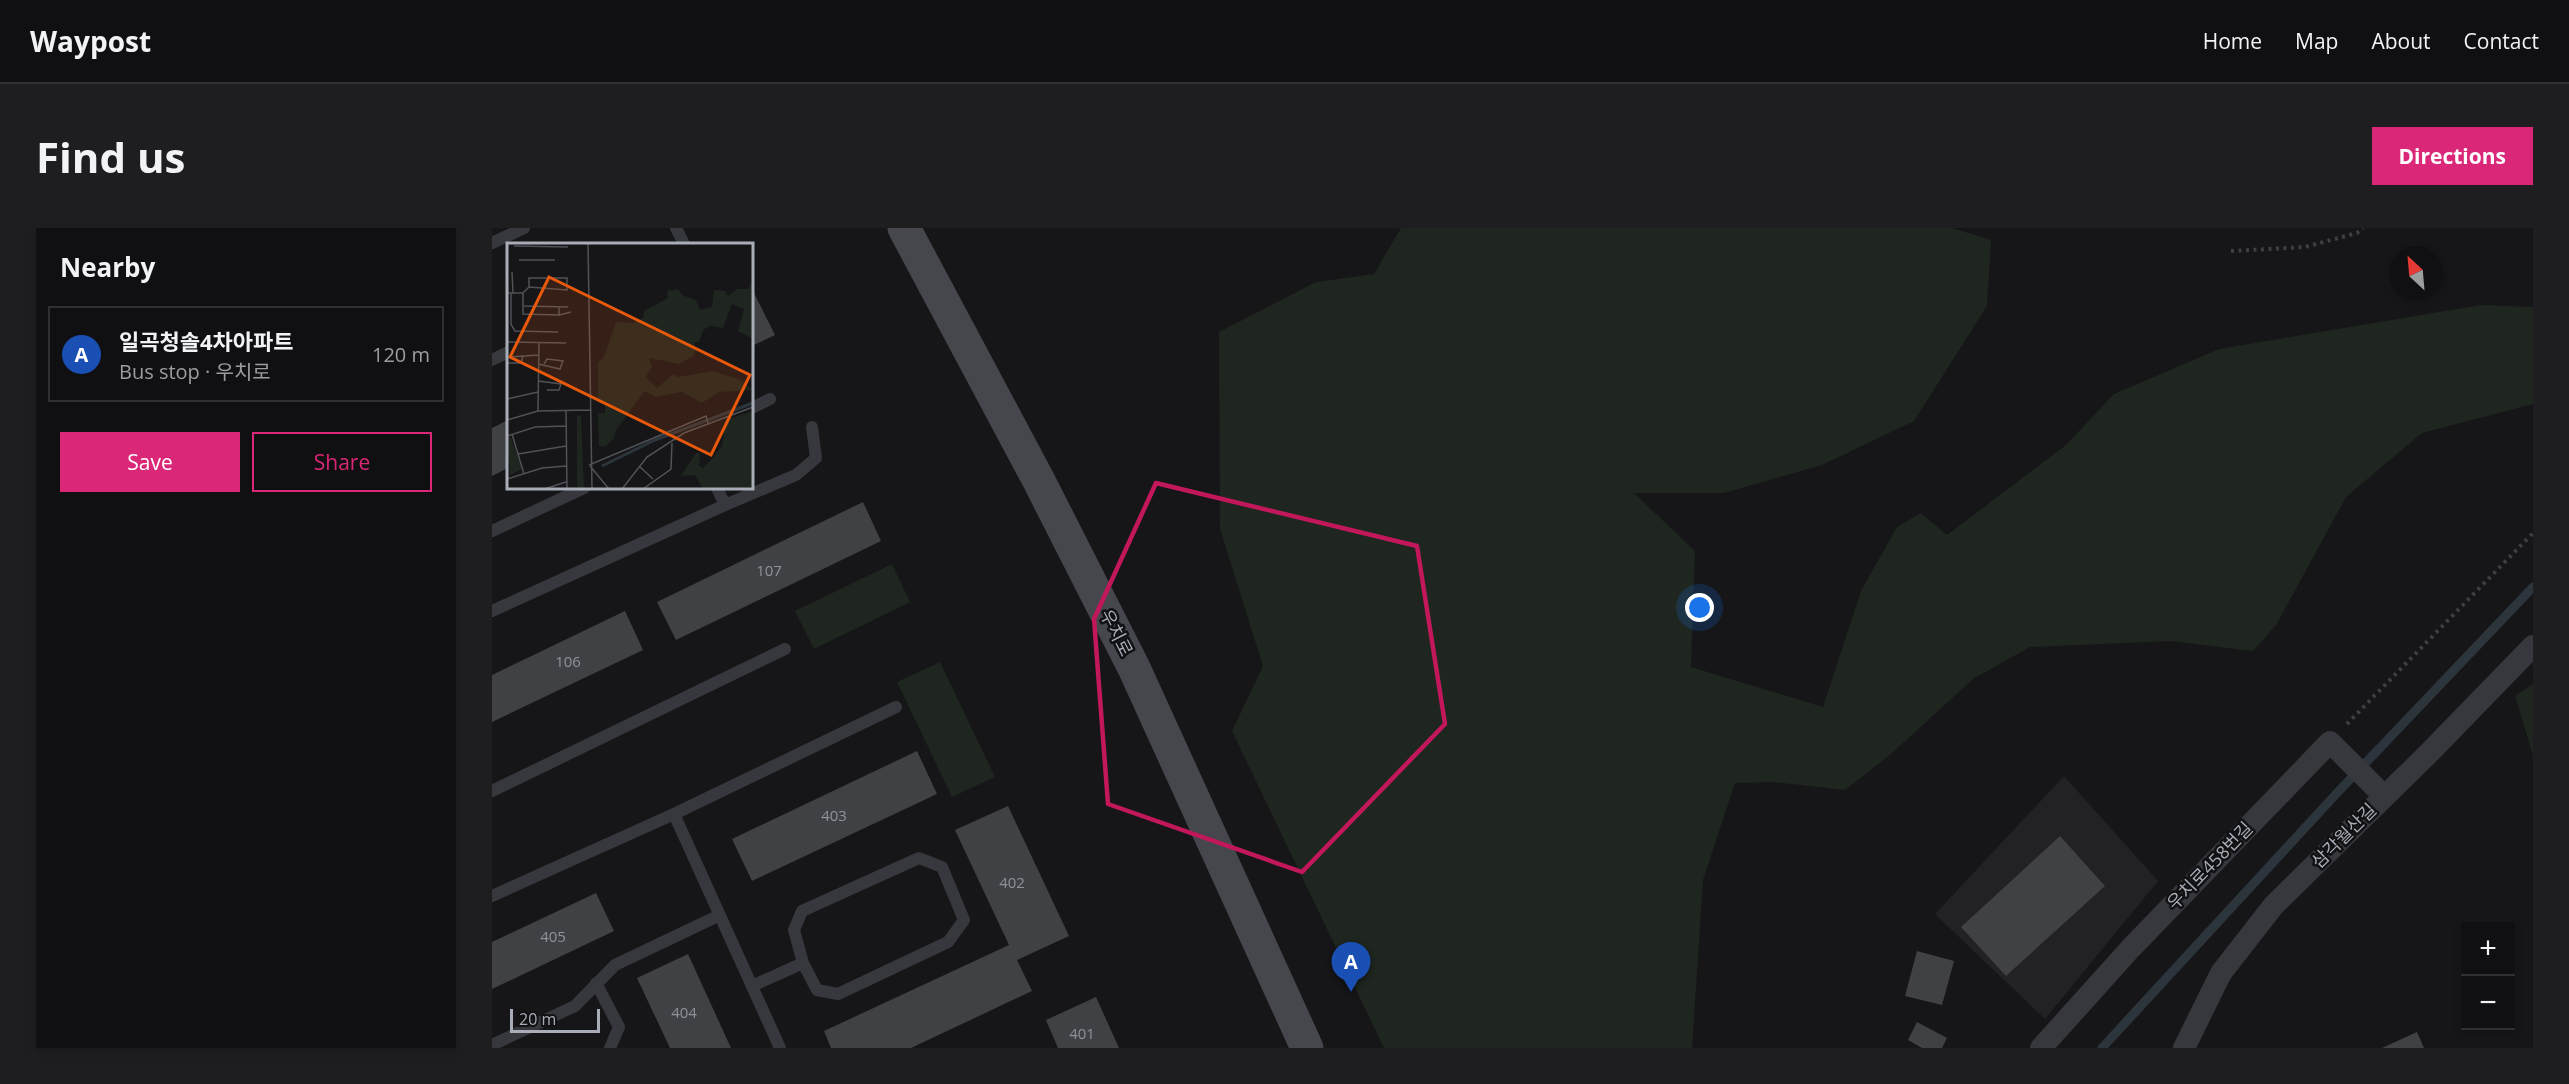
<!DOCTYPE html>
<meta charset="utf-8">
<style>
body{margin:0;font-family:"Open Sans","Noto Sans KR",sans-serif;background:#1e1e20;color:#f1f3f6}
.controls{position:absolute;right:18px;bottom:18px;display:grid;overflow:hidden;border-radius:0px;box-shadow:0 3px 9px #0003}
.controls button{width:54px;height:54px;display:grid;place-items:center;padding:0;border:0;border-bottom:2px solid #303032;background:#101012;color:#f1f3f6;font:30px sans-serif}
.compass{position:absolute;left:1897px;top:18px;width:54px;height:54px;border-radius:50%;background:#101012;box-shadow:0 3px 9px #0003;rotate:334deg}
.scale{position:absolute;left:18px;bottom:15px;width:90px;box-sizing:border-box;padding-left:6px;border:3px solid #a8adb8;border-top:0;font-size:16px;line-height:21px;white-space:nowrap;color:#a8adb8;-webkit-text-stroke:4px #111113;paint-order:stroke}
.you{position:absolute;left:1208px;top:380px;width:21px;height:21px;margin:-15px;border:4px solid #fff;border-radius:50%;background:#1a73e8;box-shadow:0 0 0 9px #1a73e833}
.badge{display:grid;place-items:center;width:39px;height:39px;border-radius:50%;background:#db2777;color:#fff;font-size:20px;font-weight:700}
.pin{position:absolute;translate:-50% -50px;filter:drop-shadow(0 2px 3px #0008)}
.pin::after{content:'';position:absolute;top:32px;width:21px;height:18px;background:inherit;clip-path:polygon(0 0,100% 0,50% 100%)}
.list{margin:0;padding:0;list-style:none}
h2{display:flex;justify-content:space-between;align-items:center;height:78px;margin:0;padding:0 24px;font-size:26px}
h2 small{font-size:20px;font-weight:400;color:#9c9d9f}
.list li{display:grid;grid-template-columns:39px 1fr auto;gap:18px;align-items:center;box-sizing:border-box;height:96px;margin:0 12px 12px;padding:0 12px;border:2px solid #303032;border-radius:0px}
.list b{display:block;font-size:22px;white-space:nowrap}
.list p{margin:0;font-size:20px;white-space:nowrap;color:#9c9d9f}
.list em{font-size:20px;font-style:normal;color:#9c9d9f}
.actions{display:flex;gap:12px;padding:18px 24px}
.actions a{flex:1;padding:14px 0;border:2px solid #db2777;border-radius:0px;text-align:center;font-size:21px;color:#db2777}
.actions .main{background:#db2777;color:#fff}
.map{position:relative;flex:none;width:2041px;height:820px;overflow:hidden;border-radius:0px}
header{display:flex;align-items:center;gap:36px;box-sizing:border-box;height:84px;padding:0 30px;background:#101012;border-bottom:2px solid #303032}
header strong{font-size:28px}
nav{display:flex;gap:33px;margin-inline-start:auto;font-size:21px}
.intro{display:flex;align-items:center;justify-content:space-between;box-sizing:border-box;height:144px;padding:0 36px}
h1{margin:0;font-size:42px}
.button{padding:15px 27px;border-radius:0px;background:#db2777;color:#fff;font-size:21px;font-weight:700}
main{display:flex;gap:36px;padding:0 36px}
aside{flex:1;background:#101012;border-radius:0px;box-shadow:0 3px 9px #0003}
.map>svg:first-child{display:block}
.built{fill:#222225}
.green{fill:#1e261f}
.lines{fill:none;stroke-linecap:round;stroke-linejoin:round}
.stream{stroke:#2c353c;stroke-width:9}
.building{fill:#404145}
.path{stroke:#3d3f44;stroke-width:4;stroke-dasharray:3 4.5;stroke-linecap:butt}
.service{stroke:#37383d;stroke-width:12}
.minor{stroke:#37383d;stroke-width:22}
.secondary{stroke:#45474d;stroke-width:33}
.marked{fill:none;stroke:#c2185b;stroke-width:4.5;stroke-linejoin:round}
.labels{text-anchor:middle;stroke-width:5;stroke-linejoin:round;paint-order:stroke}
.number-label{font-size:15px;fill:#8e929b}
.street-label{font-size:18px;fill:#a8adb8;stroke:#111113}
.inset-river{fill:none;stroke:#2c353c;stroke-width:3}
.inset-road{fill:none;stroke:#505258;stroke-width:1.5}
.view{fill:#e8590c;fill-opacity:0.15;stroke:#e8590c;stroke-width:3}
.inset-edge{fill:none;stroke:#a8adb8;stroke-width:3}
</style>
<header>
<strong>Waypost</strong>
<nav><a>Home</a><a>Map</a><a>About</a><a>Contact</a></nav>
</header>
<div class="intro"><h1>Find us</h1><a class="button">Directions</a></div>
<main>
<aside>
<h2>Nearby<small></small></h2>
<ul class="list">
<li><span class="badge" style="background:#1a4fb4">A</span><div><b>일곡청솔4차아파트</b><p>Bus stop · 우치로</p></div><em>120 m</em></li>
</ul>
<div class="actions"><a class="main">Save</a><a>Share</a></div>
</aside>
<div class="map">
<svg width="2041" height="820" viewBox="0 0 2041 820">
<rect width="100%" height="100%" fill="#161618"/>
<path class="built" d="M1572,548L1666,653L1553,791L1443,686Z"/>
<path class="green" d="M909,0H1460L1499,12L1495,78L1422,193L1330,237L1232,265H1142L1203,323L1199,439L1331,479L1369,363L1405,299L1429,285L1455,307L1574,217L1622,166L1727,121L1989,77L2041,79V176L1930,205L1854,269L1784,397L1761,423L1678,413L1538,419L1481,451L1399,526L1353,562L1282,554L1243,555L1211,652L1200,820H892L740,503L771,438L728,301L727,104L824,54L882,46Z
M400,336L418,374L322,421L303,383Z
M448,434L503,549L460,569L405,454Z
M2041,456V527L2023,468Z"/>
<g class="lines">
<path class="stream" d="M1610,820L1845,565L2041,359"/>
</g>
<path class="building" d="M262,65L283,107L260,118V66Z
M16,192V240L0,248V200Z
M371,274L389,313L184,412L165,374Z
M133,383L151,422L0,494V447Z
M425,523L445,566L260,653L240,611Z
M516,578L577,708L525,732L540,763L419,820H339L332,803L517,717L463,602Z
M1568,608L1613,658L1514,748L1469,699Z
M104,665L122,703L0,761V714Z
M1425,723L1462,733L1450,777L1413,768Z
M196,726L239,820H178L145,750Z
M604,769L627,820H566L554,792Z
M1425,794L1455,810L1450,820H1430L1416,812Z
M1925,804L1932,820H1890Z"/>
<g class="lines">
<path class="path" d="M1739,23L1813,19L1865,5L1871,0
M1855,496L2041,305"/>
<path class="service" d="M184,0L192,16
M0,15L32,0
M0,132L16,124
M260,180L278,171
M225,260L233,277L304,247L324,230L320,199
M0,303L92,260
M0,383L233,277
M0,563L293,421
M182,586L288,820
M0,668L182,586L404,479
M104,755L127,799L118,820
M260,758L311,735L325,762L346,766L456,714L472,692L450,639L427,630L310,683L302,702L311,735
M0,817L83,778L123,737L228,687"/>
<path class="minor" d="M1549,820L1639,720L1838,514L1892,568
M1692,820L1729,745L1782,677L1938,524L2041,418"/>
<path class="secondary" d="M412,0L547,253L642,440L815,820"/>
</g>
<path class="marked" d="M664,255L925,318L953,496L810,644L616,576L602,391Z"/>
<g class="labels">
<g class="number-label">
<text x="277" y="348">107</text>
<text x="76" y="439">106</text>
<text x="342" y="593">403</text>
<text x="520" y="660">402</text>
<text x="61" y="714">405</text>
<text x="192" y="790">404</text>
<text x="590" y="811">401</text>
</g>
<g class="street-label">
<text transform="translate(624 405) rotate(63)" y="6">우치로</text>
<text transform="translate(1852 608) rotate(-45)" y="6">삼각월산길</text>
<text transform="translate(1718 638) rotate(-46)" y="6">우치로458번길</text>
</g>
</g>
<g transform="translate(15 15)">
<rect width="246" height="246" fill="#161618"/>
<path d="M246,36V96L231,88L237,66L225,61L216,85L203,83L196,87L192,99H187L189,107L186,113L173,121L142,115L145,123L139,134L150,145L166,131L171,134L206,128L234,137L246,147L212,149L195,160L174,149L149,154L138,148L109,187L107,195L99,203H92L91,170H98V161L91,160V119L97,114L109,79L127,80L137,74V68L161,55L160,48L171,46L175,52L189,57L193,67L205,64L207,47L218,48L221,53L230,46H241ZM246,168V246H196L188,232L174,233L189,210H193L192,223L196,225L205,216L215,203L219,177ZM70,172L74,173L77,246H71L70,237ZM0,194L4,195L15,226L3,232Z" fill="#1e261f"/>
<path class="inset-river" d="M95,223L148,197L246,160"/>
<path class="inset-road" d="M81,0L85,246M7,3L61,4M12,17H48M5,29L6,50M0,50H16V63L61,64M4,50V81L8,88L51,89M16,50L22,44V35H60V47L22,44M16,64V71L52,72M52,64V72L64,69M0,99L59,100M0,114L32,112M0,120H14L16,113M31,121L53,126L56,118L40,116L37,121M31,138L54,141L52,147H40M0,156L31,149M59,167L60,246M31,168L32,100M0,177L31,168L83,167M5,191L17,231M0,193L28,184L59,183M11,211L59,203M82,222L199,173L201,180M83,223L102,246M132,223L146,236M0,236L35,225L59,223M37,246L59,239M115,246L140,214L177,190L246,164M136,246L164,226L165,200"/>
<path class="view" d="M42,34L243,132L204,212L3,114Z"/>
<rect width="246" height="246" class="inset-edge"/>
</g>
</svg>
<div class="controls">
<button>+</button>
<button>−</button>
</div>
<svg class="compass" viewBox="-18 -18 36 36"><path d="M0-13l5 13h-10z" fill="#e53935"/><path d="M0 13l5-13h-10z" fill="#9c9d9f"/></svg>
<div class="scale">20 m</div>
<div class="you"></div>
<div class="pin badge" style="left:859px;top:764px;background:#1a4fb4">A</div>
</div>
</main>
